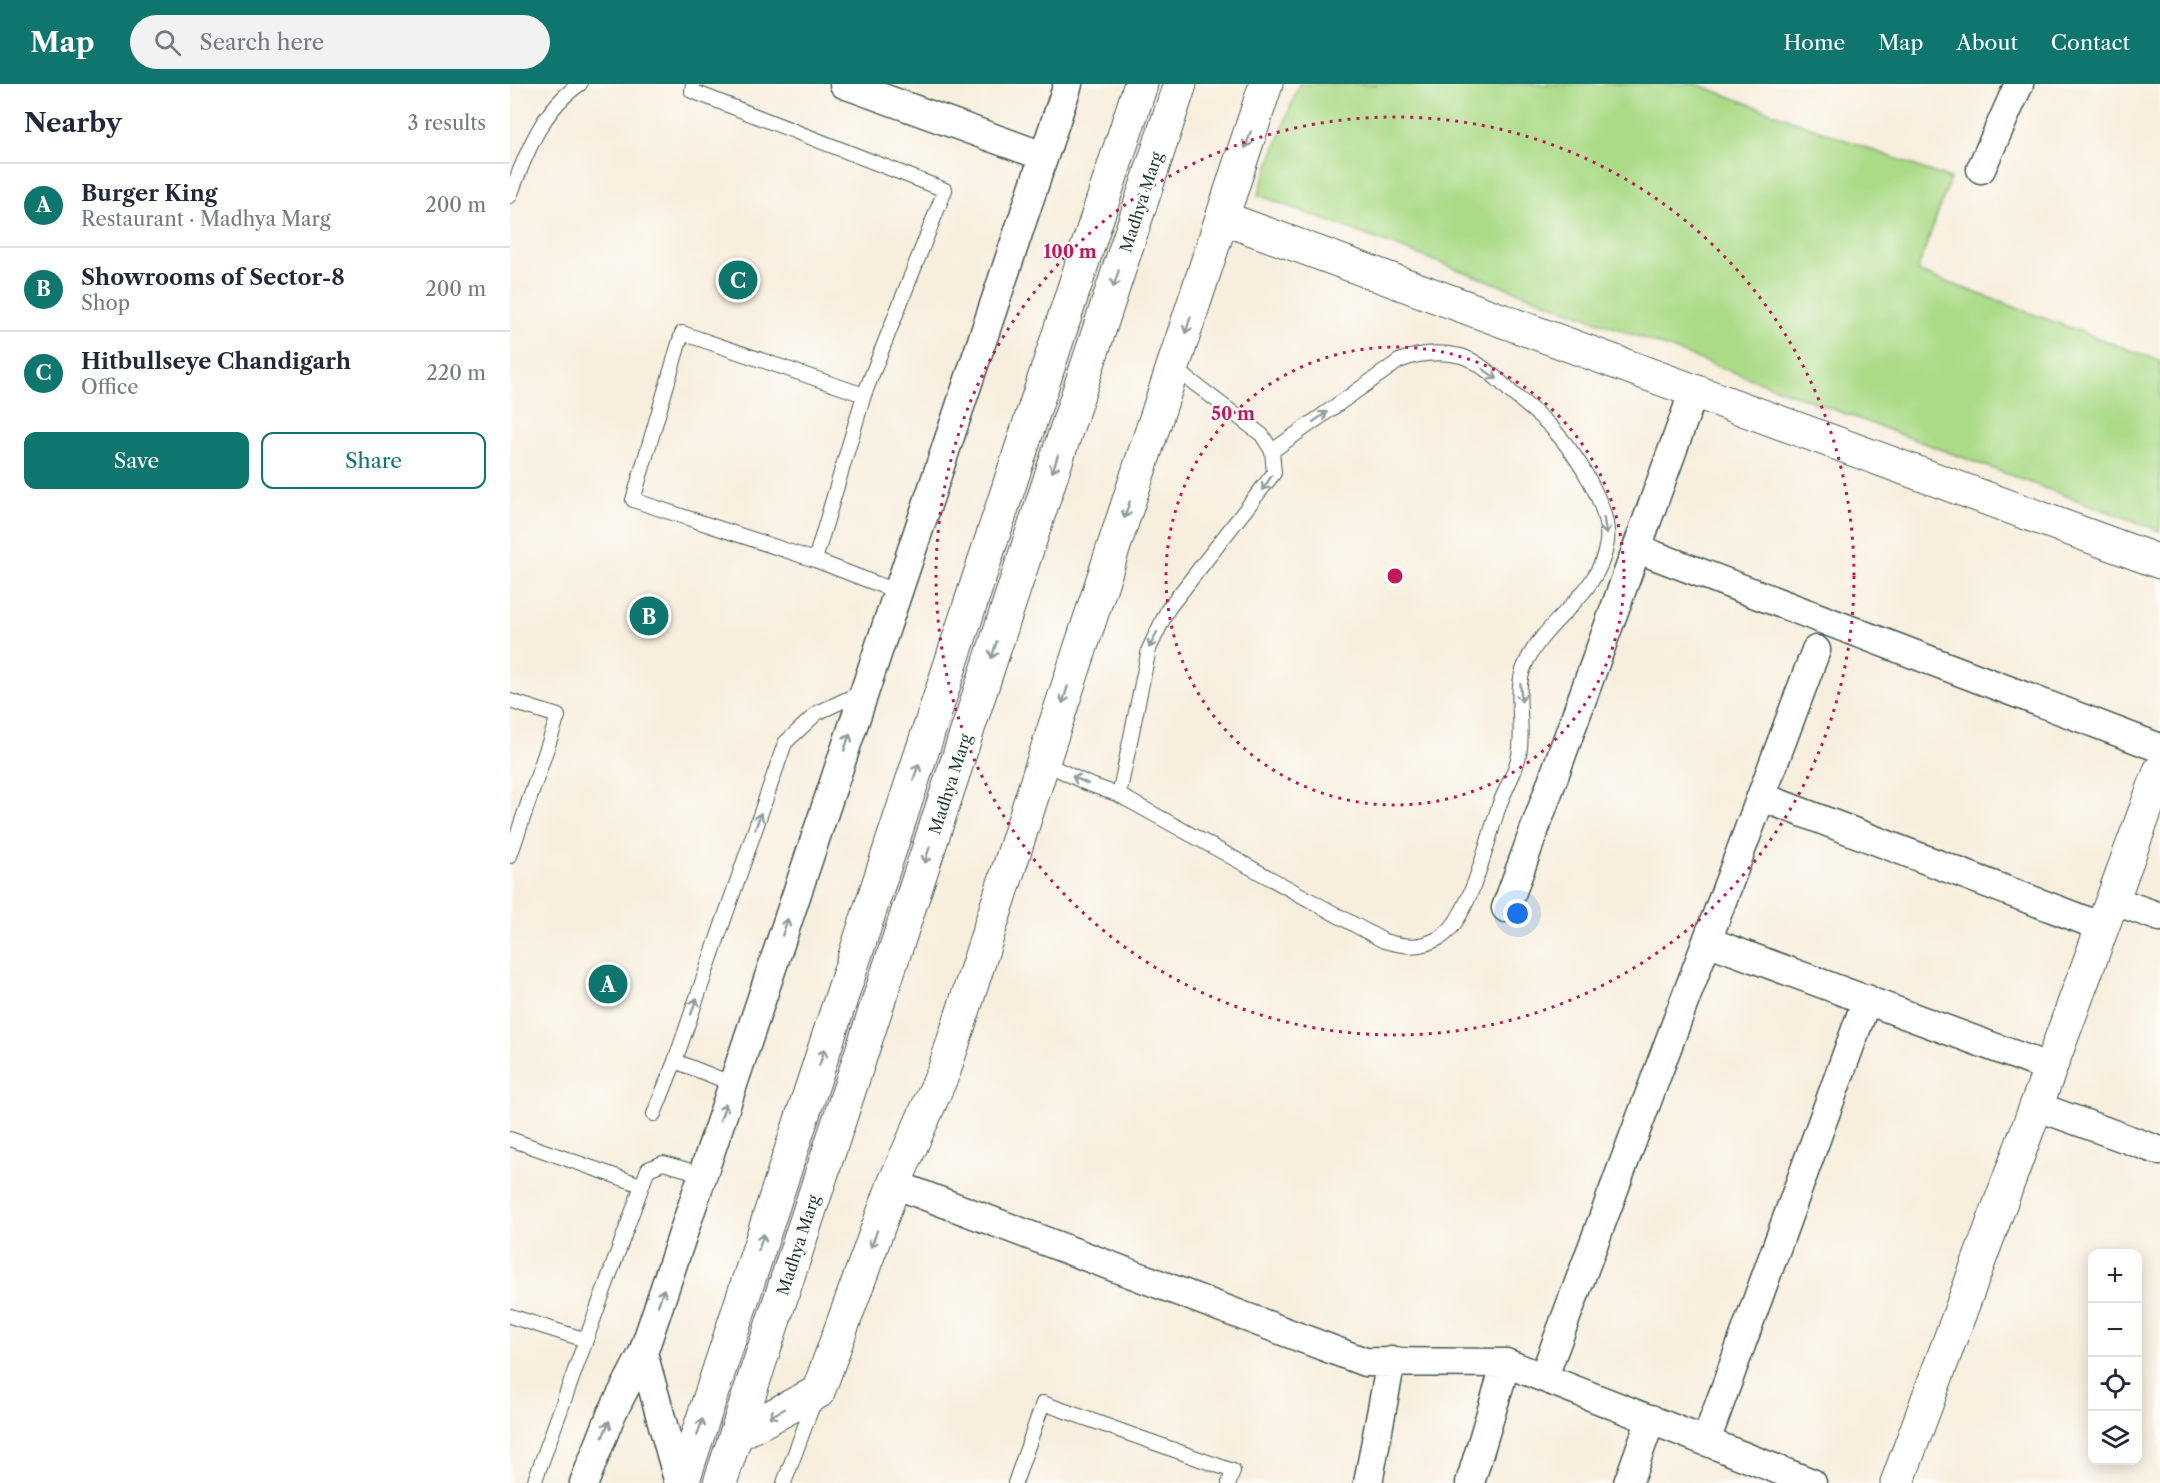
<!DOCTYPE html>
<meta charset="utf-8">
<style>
body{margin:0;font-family:"Libre Caslon Text",serif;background:#f2f2f3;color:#1f2937}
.controls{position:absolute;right:18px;bottom:18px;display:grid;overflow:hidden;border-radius:12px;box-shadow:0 3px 15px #0003}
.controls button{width:54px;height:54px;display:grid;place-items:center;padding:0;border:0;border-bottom:2px solid #e0e1e3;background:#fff;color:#1f2937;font:30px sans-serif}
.you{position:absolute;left:1008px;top:830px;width:21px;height:21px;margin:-15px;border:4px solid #fff;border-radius:50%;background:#1a73e8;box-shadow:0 0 0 9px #1a73e833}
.badge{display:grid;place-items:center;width:39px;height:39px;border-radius:50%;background:#0f766e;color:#fff;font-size:20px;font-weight:700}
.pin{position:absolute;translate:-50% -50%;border:3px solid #fff;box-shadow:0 2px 6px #0006}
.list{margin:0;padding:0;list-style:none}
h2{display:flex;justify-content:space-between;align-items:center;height:78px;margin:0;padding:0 24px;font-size:26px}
h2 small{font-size:20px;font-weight:400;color:#747a83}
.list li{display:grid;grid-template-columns:39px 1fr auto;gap:18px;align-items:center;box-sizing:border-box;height:84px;padding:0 24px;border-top:2px solid #e0e1e3}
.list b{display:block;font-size:22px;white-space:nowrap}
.list p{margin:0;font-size:20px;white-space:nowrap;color:#747a83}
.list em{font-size:20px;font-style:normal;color:#747a83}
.actions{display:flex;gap:12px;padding:18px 24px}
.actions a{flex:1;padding:14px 0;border:2px solid #0f766e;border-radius:12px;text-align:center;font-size:21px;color:#0f766e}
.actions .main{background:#0f766e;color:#fff}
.icon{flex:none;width:33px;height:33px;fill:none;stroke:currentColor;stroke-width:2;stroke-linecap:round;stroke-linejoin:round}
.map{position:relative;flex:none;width:1650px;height:1399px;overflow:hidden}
header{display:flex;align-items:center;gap:36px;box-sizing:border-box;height:84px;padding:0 30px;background:#0f766e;color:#fff}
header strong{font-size:28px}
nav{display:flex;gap:33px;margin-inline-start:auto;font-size:21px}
.search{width:420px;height:54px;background:#f2f2f3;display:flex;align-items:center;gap:15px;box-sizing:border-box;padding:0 21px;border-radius:33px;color:#747a83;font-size:22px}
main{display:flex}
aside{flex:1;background:#fff}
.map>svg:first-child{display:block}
.green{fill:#acdb88;stroke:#668c5e;stroke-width:1.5}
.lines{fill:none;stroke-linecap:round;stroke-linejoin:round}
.service-casing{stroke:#40584d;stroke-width:16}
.minor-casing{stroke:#40584d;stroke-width:31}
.tertiary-casing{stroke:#40584d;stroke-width:35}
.secondary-casing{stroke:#40584d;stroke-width:35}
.service{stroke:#fff;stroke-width:14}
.minor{stroke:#fff;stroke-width:28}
.tertiary{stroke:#fff;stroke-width:33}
.secondary{stroke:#fff;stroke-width:33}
.oneway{stroke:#8f9e9a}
.ring{fill:none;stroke:#c2185b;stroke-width:3;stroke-dasharray:3 6}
.labels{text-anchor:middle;stroke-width:4.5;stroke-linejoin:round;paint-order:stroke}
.street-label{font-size:16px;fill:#1f3d34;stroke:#fdfcf7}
.centre{fill:#c2185b;stroke:#fdfcf7;stroke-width:3}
.ring-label{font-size:18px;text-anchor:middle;font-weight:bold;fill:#c2185b;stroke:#fdfcf7;stroke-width:4.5;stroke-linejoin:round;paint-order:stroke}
</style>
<header>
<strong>Map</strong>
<div class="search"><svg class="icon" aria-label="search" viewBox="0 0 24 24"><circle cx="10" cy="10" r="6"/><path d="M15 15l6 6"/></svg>Search here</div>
<nav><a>Home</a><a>Map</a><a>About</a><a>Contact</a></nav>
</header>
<main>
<aside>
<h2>Nearby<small>3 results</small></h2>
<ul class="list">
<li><span class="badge">A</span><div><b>Burger King</b><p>Restaurant · Madhya Marg</p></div><em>200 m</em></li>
<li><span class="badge">B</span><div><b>Showrooms of Sector-8</b><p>Shop</p></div><em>200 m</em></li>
<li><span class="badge">C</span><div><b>Hitbullseye Chandigarh</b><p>Office</p></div><em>220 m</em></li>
</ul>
<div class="actions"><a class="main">Save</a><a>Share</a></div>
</aside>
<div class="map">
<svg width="1650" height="1399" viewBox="0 0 1650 1399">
<rect width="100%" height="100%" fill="#fdfcf7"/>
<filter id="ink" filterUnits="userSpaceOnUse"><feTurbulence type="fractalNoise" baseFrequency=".0167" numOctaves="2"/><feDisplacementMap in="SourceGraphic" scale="12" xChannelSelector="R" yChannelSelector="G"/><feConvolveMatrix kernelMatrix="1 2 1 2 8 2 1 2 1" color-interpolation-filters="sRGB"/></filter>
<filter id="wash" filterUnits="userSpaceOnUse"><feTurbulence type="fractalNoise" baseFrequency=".008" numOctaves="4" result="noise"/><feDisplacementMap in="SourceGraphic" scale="24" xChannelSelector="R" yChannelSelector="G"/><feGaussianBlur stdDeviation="1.35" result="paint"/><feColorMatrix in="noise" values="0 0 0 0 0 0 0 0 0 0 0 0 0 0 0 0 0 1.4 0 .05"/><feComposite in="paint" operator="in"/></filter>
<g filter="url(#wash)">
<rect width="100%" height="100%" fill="#f8eedd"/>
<path class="green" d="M789,0H1186L1440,95L1407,187L1650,277V447L748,111Z"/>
</g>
<g filter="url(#ink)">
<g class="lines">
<defs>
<path id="service" d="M183,0L182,7L435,106L354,311L305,476
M0,112C16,70 31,26 70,0
M354,311L172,249L123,416L305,476L388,508
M0,617L48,632L0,772
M533,678L576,699L609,711L874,857C896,863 910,865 931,853C960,835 978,754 989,722C995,705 1006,688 1009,671C1015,642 1003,608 1015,581C1035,534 1089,513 1097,458C1101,423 1066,370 1043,345C1031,332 1016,321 1002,309C989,296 969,277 951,272C929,267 909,269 889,277L762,367
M609,711L639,565L658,525L764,389L762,367L752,351L664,284
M165,977L275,659L307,629L352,608
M144,1030L165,977L223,1000
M0,1055L131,1101
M0,1232L76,1256
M24,1399L138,1085L153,1079L192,1090
M274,1399L305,1315
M505,1399L533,1319L723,1387L719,1399"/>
<path id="minor" d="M334,0L533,72
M1471,85L1509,0
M1128,465L1650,664
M1252,713L1592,843
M1602,816L1650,833
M996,824L1184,307
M1197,857L1540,984
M1526,1022L1650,1067
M384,1100L855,1278L996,1279L1302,1399
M133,1269L169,1399
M1034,1292L1306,566
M1196,1357L1357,915
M74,1399L101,1331L133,1269L558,0
M858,1399L881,1277
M960,1399L996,1279
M1118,1399L1141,1335"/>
<path id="tertiary" d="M713,134L1650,478
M226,1351L308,1308L384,1100L434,987L533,678L756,0
M1387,1399L1650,687"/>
<path id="secondary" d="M172,1399L631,0
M210,1399L670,0"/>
</defs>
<use href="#service" class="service-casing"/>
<use href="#minor" class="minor-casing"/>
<use href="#tertiary" class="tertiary-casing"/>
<use href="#secondary" class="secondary-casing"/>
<use href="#service" class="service"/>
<use href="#minor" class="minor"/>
<use href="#tertiary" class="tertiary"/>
<use href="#secondary" class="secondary"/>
</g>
<defs><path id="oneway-shaft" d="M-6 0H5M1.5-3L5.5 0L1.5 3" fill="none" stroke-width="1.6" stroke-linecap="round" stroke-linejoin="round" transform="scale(1.5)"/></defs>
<g class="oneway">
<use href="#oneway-shaft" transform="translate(738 56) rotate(108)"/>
<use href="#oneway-shaft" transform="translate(606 195) rotate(108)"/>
<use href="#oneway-shaft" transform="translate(678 241) rotate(108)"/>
<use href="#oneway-shaft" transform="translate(980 290) rotate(35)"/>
<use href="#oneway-shaft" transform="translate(810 333) rotate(-35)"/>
<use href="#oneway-shaft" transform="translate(545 380) rotate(108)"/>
<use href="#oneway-shaft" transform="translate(757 399) rotate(123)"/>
<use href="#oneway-shaft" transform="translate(617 426) rotate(108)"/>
<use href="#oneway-shaft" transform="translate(1095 442) rotate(81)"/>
<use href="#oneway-shaft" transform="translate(643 556) rotate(116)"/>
<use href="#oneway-shaft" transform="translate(484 566) rotate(108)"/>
<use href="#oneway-shaft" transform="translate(1011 609) rotate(86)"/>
<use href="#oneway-shaft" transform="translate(555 611) rotate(108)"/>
<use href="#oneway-shaft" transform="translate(337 658) rotate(-72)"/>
<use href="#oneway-shaft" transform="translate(406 688) rotate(-72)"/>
<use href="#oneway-shaft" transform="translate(570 696) rotate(-155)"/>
<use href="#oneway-shaft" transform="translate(248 737) rotate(-71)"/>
<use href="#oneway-shaft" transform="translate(417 771) rotate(108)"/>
<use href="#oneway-shaft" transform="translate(275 843) rotate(-72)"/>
<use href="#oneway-shaft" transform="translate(184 922) rotate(-71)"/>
<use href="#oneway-shaft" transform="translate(312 973) rotate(-72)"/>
<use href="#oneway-shaft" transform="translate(213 1028) rotate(-71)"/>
<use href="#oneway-shaft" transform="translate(364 1155) rotate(110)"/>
<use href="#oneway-shaft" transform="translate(251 1158) rotate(-72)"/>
<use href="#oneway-shaft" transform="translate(151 1213) rotate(-71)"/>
<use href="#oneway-shaft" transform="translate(267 1329) rotate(152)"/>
<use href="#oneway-shaft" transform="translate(190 1343) rotate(-72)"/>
<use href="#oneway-shaft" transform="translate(96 1345) rotate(-68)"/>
</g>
</g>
<g class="ring">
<circle cx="885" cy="492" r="229"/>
<circle cx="885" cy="492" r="459"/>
</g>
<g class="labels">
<g class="street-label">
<text transform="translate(631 118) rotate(-72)" y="6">Madhya Marg</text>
<text transform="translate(440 700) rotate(-72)" y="6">Madhya Marg</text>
<text transform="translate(288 1161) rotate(-72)" y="6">Madhya Marg</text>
</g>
</g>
<circle cx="885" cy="492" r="9" class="centre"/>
<g class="ring-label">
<text x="560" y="174">100 m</text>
<text x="723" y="336">50 m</text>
</g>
</svg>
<div class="controls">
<button>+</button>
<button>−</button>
<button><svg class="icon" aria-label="locate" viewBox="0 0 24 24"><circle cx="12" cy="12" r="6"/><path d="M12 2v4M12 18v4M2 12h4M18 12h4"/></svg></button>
<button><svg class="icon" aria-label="layers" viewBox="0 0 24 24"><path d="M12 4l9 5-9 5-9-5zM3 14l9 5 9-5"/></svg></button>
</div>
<div class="you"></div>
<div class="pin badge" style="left:98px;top:900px">A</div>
<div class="pin badge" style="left:139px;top:532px">B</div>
<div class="pin badge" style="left:228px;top:196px">C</div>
</div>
</main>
